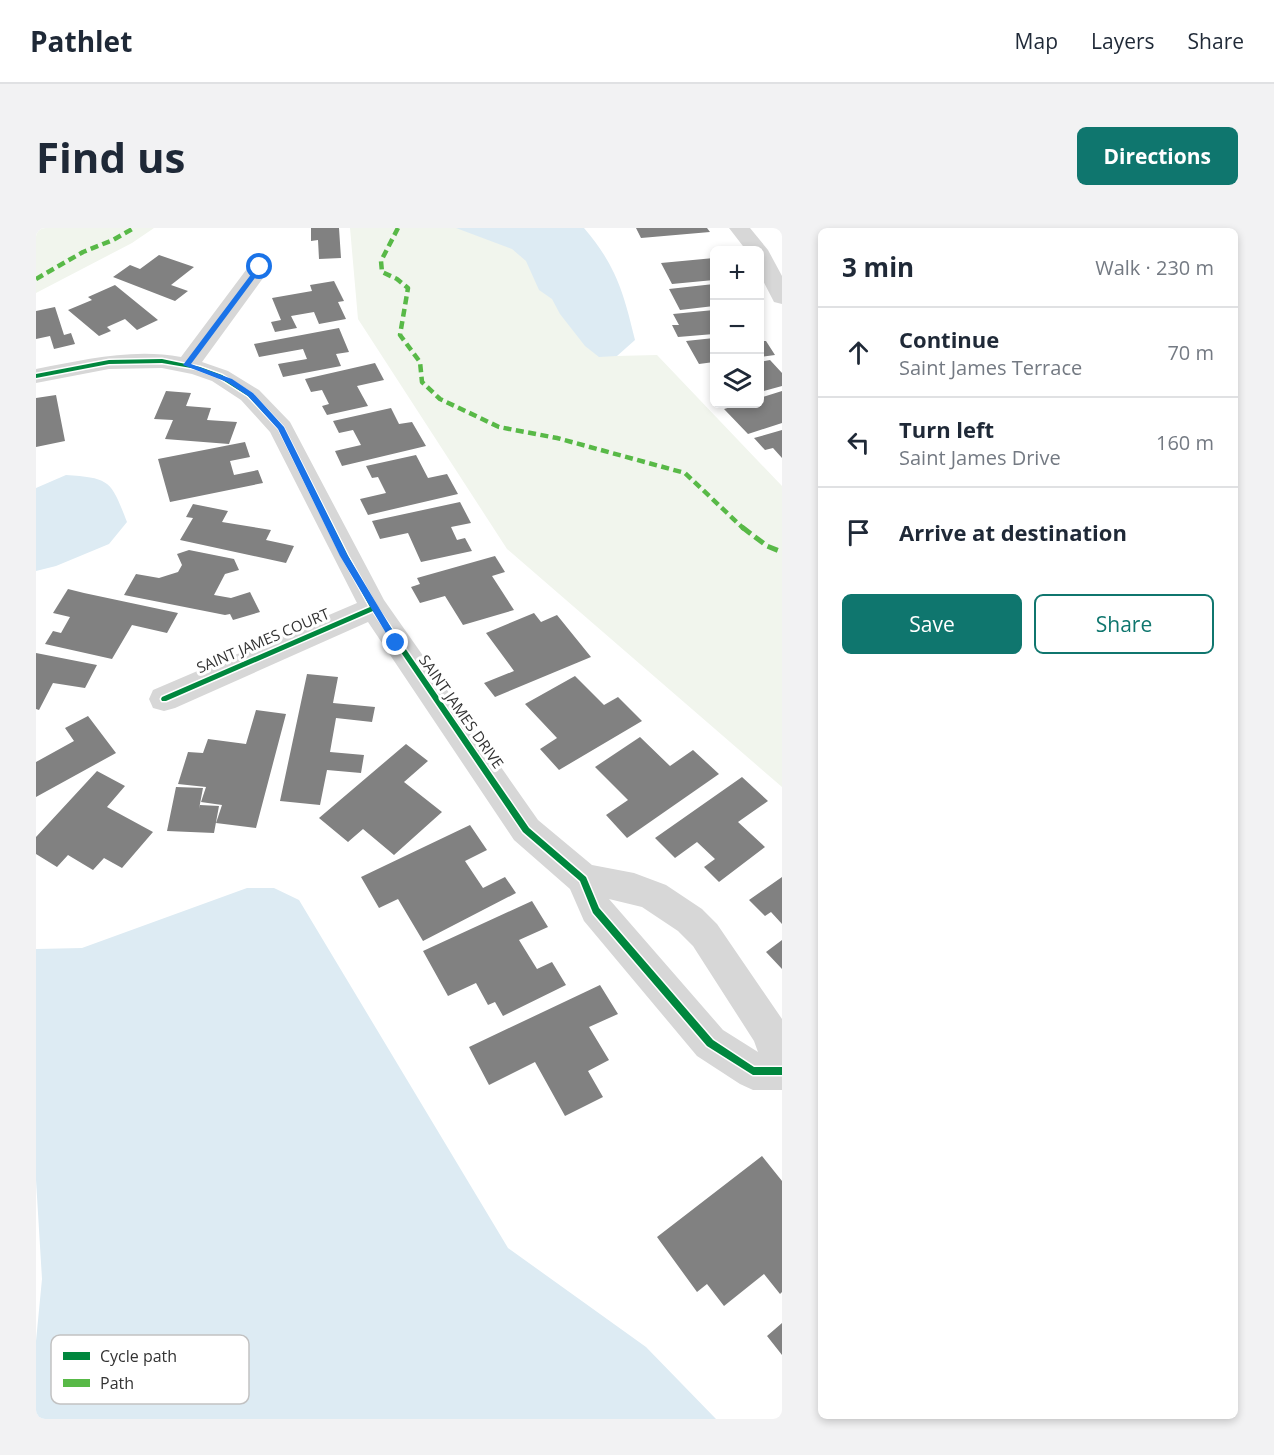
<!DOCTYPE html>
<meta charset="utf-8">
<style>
body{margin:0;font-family:"Open Sans",sans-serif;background:#f2f2f3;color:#1f2937}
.controls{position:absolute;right:18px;top:18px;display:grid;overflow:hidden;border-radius:9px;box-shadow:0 3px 9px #0003}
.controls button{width:54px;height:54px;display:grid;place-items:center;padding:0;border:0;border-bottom:2px solid #e0e1e3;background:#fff;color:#1f2937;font:30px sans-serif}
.stop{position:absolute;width:18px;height:18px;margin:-14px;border:4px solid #1a73e8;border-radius:50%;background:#fff}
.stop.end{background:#1a73e8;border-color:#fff;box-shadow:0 2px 6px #0008}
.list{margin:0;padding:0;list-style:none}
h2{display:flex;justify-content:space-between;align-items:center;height:78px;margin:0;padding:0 24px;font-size:26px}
h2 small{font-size:20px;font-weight:400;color:#747a83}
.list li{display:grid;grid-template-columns:39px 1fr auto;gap:18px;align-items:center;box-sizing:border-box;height:90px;padding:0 24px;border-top:2px solid #e0e1e3}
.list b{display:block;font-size:22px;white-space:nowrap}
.list p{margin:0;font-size:20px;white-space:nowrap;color:#747a83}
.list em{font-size:20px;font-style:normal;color:#747a83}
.actions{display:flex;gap:12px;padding:18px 24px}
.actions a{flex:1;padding:14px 0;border:2px solid #0f766e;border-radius:9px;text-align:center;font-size:21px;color:#0f766e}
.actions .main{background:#0f766e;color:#fff}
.icon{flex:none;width:33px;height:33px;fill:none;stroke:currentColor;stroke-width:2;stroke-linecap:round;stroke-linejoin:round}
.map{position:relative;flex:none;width:746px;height:1191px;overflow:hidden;border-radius:9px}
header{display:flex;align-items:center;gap:36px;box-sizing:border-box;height:84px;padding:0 30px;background:#fff;border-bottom:2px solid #e0e1e3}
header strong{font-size:28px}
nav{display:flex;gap:33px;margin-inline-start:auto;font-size:21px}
.intro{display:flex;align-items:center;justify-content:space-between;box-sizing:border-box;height:144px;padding:0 36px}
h1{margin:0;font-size:42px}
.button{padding:15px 27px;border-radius:9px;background:#0f766e;color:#fff;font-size:21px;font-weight:700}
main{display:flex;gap:36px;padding:0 36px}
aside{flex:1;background:#fff;border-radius:9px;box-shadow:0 3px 9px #0003}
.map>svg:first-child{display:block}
.green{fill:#f1f5ed}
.water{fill:#ddebf3}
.building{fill:#818181}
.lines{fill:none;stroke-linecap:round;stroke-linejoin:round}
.minor{fill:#d7d7d7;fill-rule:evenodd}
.quiet-far1{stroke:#58b947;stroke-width:4.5;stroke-dasharray:8 4.5;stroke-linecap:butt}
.quiet{stroke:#58b947;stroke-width:5;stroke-dasharray:11 5;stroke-linecap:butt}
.cycleway-casing{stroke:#fff;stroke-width:3}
.cycleway{fill:#00873e;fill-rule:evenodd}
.route{fill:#1a73e8}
.labels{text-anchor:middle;stroke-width:6;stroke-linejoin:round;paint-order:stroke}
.street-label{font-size:15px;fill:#333;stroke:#fff}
.key{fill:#fff;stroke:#c2c2c2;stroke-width:1.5}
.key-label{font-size:16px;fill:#333}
</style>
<header>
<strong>Pathlet</strong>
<nav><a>Map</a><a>Layers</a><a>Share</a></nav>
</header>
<div class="intro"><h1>Find us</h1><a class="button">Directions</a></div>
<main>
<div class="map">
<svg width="746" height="1191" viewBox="0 0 746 1191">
<rect width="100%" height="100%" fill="#fff"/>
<path class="green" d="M0,0H118L96,15L0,65Z
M314,0H463L579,128L621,127L746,258V559L471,321L322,91Z"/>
<path class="water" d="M420,0H548C580,37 588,66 599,112L581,128L563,129L549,118L524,86L516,71L503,62L490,33L476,21Z
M30,247C75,250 75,253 91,294L73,316L20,338L0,343V260Z
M211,660H238L263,672L472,1020L610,1119L680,1191H0V1113L6,1051L0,952V721L46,720Z"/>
<path class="building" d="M275,0H303L305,30L283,31L282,12L275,13Z
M600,0H671L674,4L605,10Z
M123,27L158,39L135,57L152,63L139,73L77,49L94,37L104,41Z
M678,30V52L636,56L625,35Z
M298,53L308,73L302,74L310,91L283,96L278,84L255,88L261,100L239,104L235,94L245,92L236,70L276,63L274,57Z
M678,56V78L644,82L633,61Z
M79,57L122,92L101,102L89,91L71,99L75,103L63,108L32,82L56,72L52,69Z
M19,79L28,107L35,105L39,116L18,121L14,108L0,111V83Z
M678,82V106L642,109L636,97H643L637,86Z
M303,100L313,124L300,126L305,138L247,149L242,136L271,131L267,121L223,129L218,116Z
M678,110V134L663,136L650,113Z
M724,113H730L739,127L724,129Z
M734,132L746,145V158L724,164V134Z
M339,135L348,152L321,158L332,178L291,187L286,178L293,176L286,162L275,164L269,151Z
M130,163L155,165L150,178L175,180L171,192L201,194L193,216L129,211L137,192L118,191Z
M746,163V195L712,206L688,181L705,176H724V170Z
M20,167L29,213L0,219V170Z
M355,180L363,196L376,194L390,218L306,238L299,223L325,217L317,202L303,205L297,193Z
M746,202V230L737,220L729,222L718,210Z
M209,214L214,229L194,233L198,247L222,242L227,255L134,274L122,231Z
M380,227L392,250L411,246L422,266L332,287L324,271L350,265L342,249L336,250L330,238Z
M424,274L435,295L415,299L421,312L429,310L436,323L385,334L372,305L344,311L336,293Z
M157,276L192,283L186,294L235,302L230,312L258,318L250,335L144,312L157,290L150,289Z
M153,322L198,331L203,342L189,346L178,367L195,370L214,364L224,384L197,392L194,386L189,387L88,367L100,346L123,350L142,344L146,337L141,326Z
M459,328L469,344L456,348L478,382L427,397L409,368L384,375L375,359L384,356L381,350Z
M32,361L48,365L142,385L131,405L96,397L76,431L9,416L17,403L25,405L34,389L17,385Z
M498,385L505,394L521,387L555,429L459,469L448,455L478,443L450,405Z
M0,425L61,437L49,460L17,455L3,482L0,481Z
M271,446L302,449L297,475L339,479L336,494L300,490L294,524L328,527L325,545L291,542L284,577L244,573Z
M539,448L568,477L582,469L606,493L523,542L504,521L521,510L489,476Z
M220,482L250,486L220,600L180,595L186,577L165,574L170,559L142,556L152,524L167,525L172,511L210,516Z
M52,488L80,525L0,569V534L38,513L29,500Z
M604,509L634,538L657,522L683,546L591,610L570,587L592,572L559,539Z
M370,516L392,533L368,554L406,584L358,627L327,601L312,614L283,590Z
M61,543L89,558L71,579L117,604L86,640L68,630L57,642L32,627L21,639L0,626V609Z
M706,549L732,573L702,594L729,619L683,654L668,639L679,631L661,614L639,630L619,610Z
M140,559L167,560L163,581L164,577L183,578L178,605L131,603Z
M434,597L451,622L429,633L447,660L469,649L480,665L387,713L362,671L343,680L325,649Z
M746,649V696L735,684L729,688L713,672Z
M496,673L512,699L483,712L501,741L516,734L530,757L467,788L459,774L452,777L440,755L412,768L387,723Z
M746,712V741L730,724Z
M564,757L582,786L553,799L573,832L552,843L567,869L529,888L499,834L453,857L433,819Z
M726,928L746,953V1064L744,1066L728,1046L688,1078L671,1056L661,1064L621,1009Z
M746,1095V1127L731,1108Z"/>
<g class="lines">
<path class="minor" d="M693,0H714L732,22L746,48V76L738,74L724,47V22H710Z
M224,33L232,34L235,39L166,134L192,143L223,162L254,194L348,372L502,592L556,637L598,645L630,657L666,681L681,696L746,791V862H717L704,856L661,828L548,693L534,661L478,612L332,394L139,480L128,483L117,480L113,471L117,462L321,375L234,204L205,172L176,153L156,146L126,140L73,141L0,155V141C48,132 96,120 145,129L216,34ZM573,671L606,679L642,703L657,718L718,813L722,824L687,802Z"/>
<path class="quiet-far1" d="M362,0L345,33L346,44L361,51L372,60L364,107L384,134L386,154L404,171L463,199L521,210L649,245L708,301
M0,51L47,24L77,12L98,0"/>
<path class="quiet" d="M706,299L731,318L746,324"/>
<defs>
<path id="cycleway" d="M126,131L164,139L186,147L216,166L247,199L312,328L340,378L493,600L550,649L563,680L677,812L718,839H746V847H717L671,818L557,685L544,653L487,604L337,383L130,473H126L125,471L126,469L334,379L306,328L243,201L212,168L182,149L161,141L126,135L73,136L0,150V146L73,132Z"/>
</defs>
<use href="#cycleway" class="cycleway-casing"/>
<use href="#cycleway" class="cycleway"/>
</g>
<path class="route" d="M222,37L227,39L155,136L196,151L217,165L248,199L312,328L363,413V417H357L304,328L242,201L212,168L191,154L147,137Z"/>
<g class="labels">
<g class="street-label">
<text transform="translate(227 413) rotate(-23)" y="5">SAINT JAMES COURT</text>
<text transform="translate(425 484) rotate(55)" y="5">SAINT JAMES DRIVE</text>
</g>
</g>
<rect x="15" y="1107" width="198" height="69" rx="9" class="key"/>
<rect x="27" y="1124" width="27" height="8" fill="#00873e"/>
<rect x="27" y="1151" width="27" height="8" fill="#58b947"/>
<g class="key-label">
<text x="64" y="1134">Cycle path</text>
<text x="64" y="1161">Path</text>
</g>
</svg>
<div class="controls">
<button>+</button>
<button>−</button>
<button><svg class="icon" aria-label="layers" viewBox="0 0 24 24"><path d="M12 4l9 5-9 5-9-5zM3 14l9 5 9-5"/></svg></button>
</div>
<div class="stop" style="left:224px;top:39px"></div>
<div class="stop end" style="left:360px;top:415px"></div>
</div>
<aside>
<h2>3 min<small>Walk · 230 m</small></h2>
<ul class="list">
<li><svg class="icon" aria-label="ahead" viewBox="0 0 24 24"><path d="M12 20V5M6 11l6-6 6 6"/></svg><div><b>Continue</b><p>Saint James Terrace</p></div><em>70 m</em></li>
<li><svg class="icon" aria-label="left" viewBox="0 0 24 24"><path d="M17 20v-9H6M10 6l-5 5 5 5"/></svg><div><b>Turn left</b><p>Saint James Drive</p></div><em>160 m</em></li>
<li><svg class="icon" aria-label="arrive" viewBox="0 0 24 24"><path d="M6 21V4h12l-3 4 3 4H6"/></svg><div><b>Arrive at destination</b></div></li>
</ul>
<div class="actions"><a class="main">Save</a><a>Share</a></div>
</aside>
</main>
